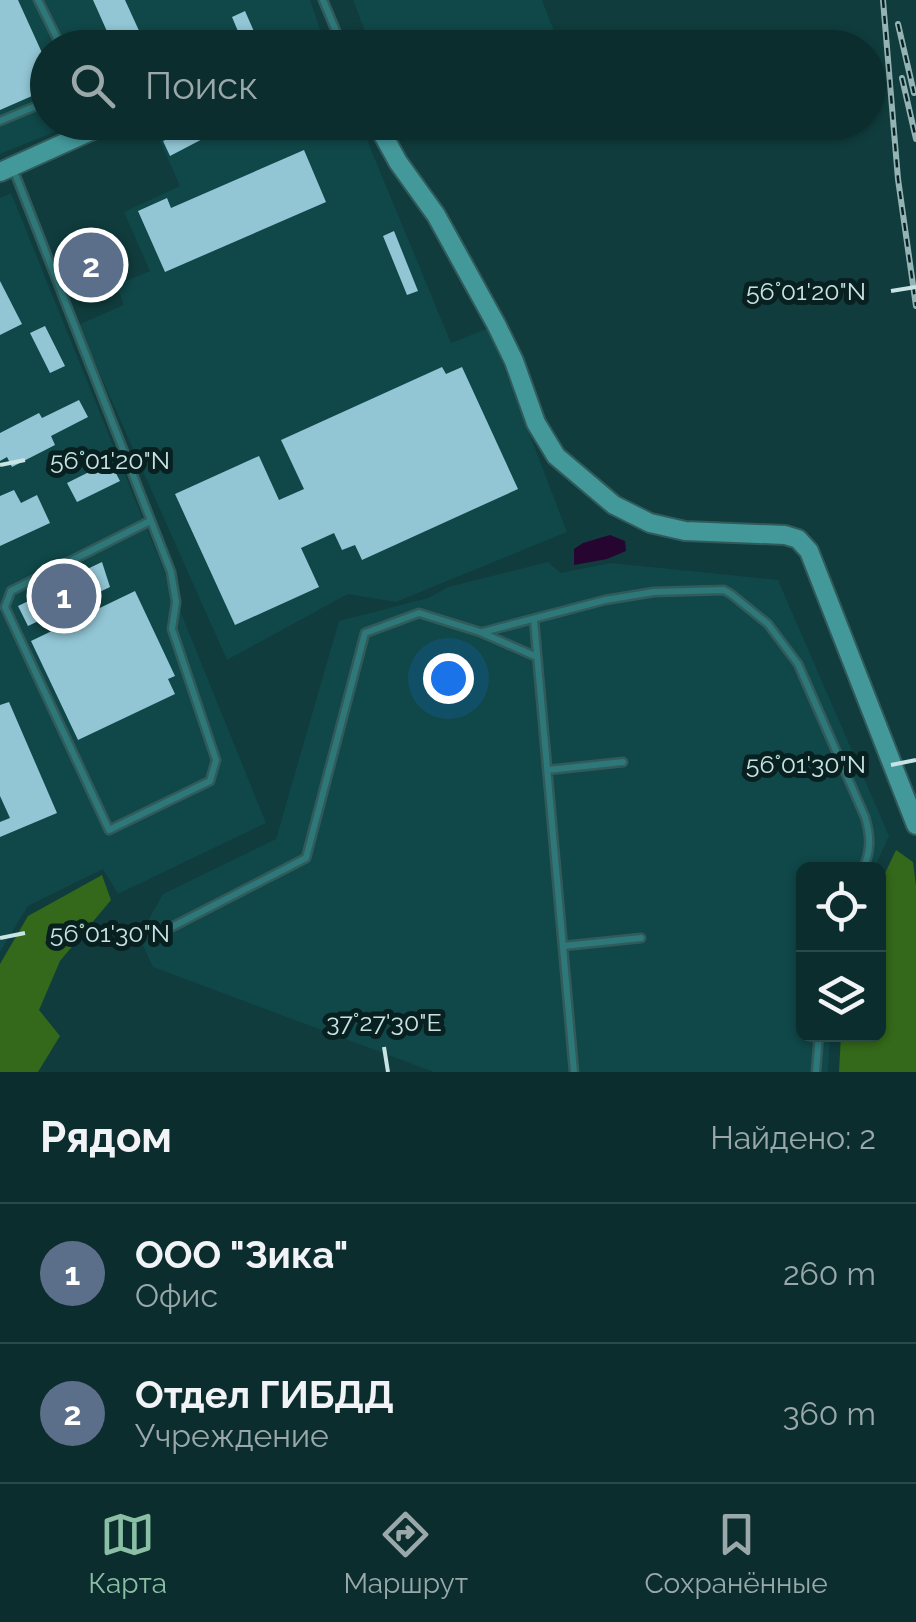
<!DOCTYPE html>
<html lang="ru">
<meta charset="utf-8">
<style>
body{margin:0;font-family:Raleway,sans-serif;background:#153536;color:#f1f3f6}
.controls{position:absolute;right:30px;bottom:30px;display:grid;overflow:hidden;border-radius:15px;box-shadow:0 2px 8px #0004}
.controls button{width:90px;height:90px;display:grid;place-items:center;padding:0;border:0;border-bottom:2px solid #2c494a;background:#0c2d2e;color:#f1f3f6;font:50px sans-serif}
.you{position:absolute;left:448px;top:678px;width:35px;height:35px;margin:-25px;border:8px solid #fff;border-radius:50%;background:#1a73e8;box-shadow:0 0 0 15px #1a73e833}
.badge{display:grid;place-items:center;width:65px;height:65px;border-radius:50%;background:#8abfa5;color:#fff;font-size:32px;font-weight:700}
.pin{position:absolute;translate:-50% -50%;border:5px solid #fff;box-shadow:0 2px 10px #0006}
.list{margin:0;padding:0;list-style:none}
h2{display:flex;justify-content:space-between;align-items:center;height:130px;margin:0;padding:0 40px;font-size:42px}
h2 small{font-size:32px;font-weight:400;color:#9aa8aa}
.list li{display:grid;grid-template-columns:65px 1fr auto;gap:30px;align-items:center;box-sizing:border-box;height:140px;padding:0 40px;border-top:2px solid #2c494a}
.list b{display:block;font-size:38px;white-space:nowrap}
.list p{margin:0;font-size:32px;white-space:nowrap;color:#9aa8aa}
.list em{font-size:32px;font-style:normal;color:#9aa8aa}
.icon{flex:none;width:55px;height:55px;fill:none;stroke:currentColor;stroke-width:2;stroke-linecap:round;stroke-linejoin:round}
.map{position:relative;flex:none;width:916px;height:1072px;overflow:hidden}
.search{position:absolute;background:#0c2d2e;box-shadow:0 2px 8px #0004;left:30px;right:30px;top:30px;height:110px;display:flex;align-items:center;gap:25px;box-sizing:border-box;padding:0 35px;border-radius:55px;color:#9aa8aa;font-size:38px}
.sheet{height:410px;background:#0c2d2e}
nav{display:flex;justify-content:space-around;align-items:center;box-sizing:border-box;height:140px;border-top:2px solid #2c494a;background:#0c2d2e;font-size:28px;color:#9aa8aa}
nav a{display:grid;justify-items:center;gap:5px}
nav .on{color:#8abfa5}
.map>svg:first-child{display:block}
.built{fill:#104748}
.green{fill:#34681a}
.water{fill:#260630}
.building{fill:#92c6d5}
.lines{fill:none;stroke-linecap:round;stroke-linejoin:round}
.lane-casing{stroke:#315a5b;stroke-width:11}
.secondary-casing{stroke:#315a5b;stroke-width:22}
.lane{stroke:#2e7879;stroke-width:6}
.secondary{stroke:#43989a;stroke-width:18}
.rail-casing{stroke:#93b3b4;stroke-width:6}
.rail{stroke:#092021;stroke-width:2.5;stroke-dasharray:8;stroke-linecap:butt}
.ticks{fill:none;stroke:#c7e3e3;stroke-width:4}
.ticks-label{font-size:25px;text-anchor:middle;fill:#c7e3e3;stroke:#092021;stroke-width:10;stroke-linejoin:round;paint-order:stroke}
</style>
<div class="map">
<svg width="916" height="1072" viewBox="0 0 916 1072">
<rect width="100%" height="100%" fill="#103c3d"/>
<path class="built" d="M0,0H310L324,41L308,47L48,48V122L76,123L0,154Z
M353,0H542L560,47H371Z
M197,123H360L451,343L489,328L567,532L396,602L348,594L227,660L78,325L124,305L116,285L150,271L124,212L180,186L160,141Z
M11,193L266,823L118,894L103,869L28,906L0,952V198Z
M548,562L561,573L611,563L778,580L889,836L874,869H804V1034L830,1035L828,1072H434L153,967L139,937L163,894L276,839L339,621L428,598L448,587Z"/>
<path class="green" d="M896,850L913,862L916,886V1072H839L841,1035L878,1034L879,886Z
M102,875L111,900L60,961L39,1010L60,1036L38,1072H0V964L28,916Z"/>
<path class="water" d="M610,535L625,541L626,551L607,559L574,565V549L583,543Z"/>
<path class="building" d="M0,0H18L48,66V89L0,110Z
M93,0H125L141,35L114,47Z
M245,11L260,45L254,48H245L232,17Z
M203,122H235L170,156L163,141Z
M304,150L326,202L165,272L138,211L167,198L171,208Z
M394,231L418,291L407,295L383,236Z
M102,239L117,283L90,295L68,254Z
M0,281L22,324L0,335Z
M45,326L65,366L50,373L30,333Z
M442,367L446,374L462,367L518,489L362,560L355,545L342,550L334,533L301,548L319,587L235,625L175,494L259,456L279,500L304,489L281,440Z
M79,400L88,417L51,436L55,445L12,467L7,457L0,461V433L39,413L42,418Z
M107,456L120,481L77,502L67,483L93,470L90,465Z
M14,490L21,503L37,495L50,523L0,546V496Z
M102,562L110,587L28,626L18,606L85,574L83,571Z
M135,591L175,676L168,679L175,694L78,740L31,641Z
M9,702L57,813L0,837V822L10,818L0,796V705Z"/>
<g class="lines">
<defs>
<path id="lane" d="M38,0L62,48
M323,0L336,31L338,48
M0,121L48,101
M14,171L171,572L176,602L172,629L216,760L210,781L109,830L5,607L11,591L150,521
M534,620L574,1072
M483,632L605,600L654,592L724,590L731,594L768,624L798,664L865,817C871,837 871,851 863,869
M548,770L623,762
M163,937L168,929L306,858L365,633L419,613L480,632L537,657
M563,946L641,938
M816,1072L819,1034"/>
<path id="secondary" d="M376,122L398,162L436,215L496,324L514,361L536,423L556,456L614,505L650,523L685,531L785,535L798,539L809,551L916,825
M0,172L111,122"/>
</defs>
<use href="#lane" class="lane-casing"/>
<use href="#secondary" class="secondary-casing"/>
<use href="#lane" class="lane"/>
<use href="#secondary" class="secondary"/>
<defs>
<path id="rail" d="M883,0L898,179L916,306
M898,24L914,93
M902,78L916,139"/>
</defs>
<use href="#rail" class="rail-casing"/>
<use href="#rail" class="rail"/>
</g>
<path class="ticks" d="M891,291L916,287M0,465L25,460M891,765L916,760M0,938L25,933M384,1047L388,1072"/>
<g class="ticks-label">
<text x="806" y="300">56°01'20"N</text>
<text x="110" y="469">56°01'20"N</text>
<text x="806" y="773">56°01'30"N</text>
<text x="110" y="942">56°01'30"N</text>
<text x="384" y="1031">37°27'30"E</text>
</g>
</svg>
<div class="controls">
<button><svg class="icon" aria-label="locate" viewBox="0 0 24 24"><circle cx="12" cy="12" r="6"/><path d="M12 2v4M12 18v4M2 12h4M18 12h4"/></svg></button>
<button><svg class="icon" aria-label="layers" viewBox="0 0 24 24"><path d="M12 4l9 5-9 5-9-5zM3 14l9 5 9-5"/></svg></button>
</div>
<div class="you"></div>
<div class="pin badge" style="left:64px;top:596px;background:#5c6f8a">1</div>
<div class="pin badge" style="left:91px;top:265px;background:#5c6f8a">2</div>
<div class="search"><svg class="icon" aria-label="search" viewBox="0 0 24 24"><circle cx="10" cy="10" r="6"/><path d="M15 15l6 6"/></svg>Поиск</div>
</div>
<section class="sheet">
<h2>Рядом<small>Найдено: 2</small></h2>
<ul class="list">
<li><span class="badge" style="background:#5c6f8a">1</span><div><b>ООО &quot;Зика&quot;</b><p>Офис</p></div><em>260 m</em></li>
<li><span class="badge" style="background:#5c6f8a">2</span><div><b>Отдел ГИБДД</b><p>Учреждение</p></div><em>360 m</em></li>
</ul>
</section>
<nav>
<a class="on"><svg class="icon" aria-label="map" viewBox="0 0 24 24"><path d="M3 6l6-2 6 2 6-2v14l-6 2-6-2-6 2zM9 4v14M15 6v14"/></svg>Карта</a>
<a><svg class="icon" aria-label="directions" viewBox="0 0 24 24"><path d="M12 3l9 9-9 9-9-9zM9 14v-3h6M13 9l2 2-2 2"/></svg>Маршрут</a>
<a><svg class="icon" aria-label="saved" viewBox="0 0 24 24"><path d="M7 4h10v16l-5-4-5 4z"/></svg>Сохранённые</a>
</nav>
